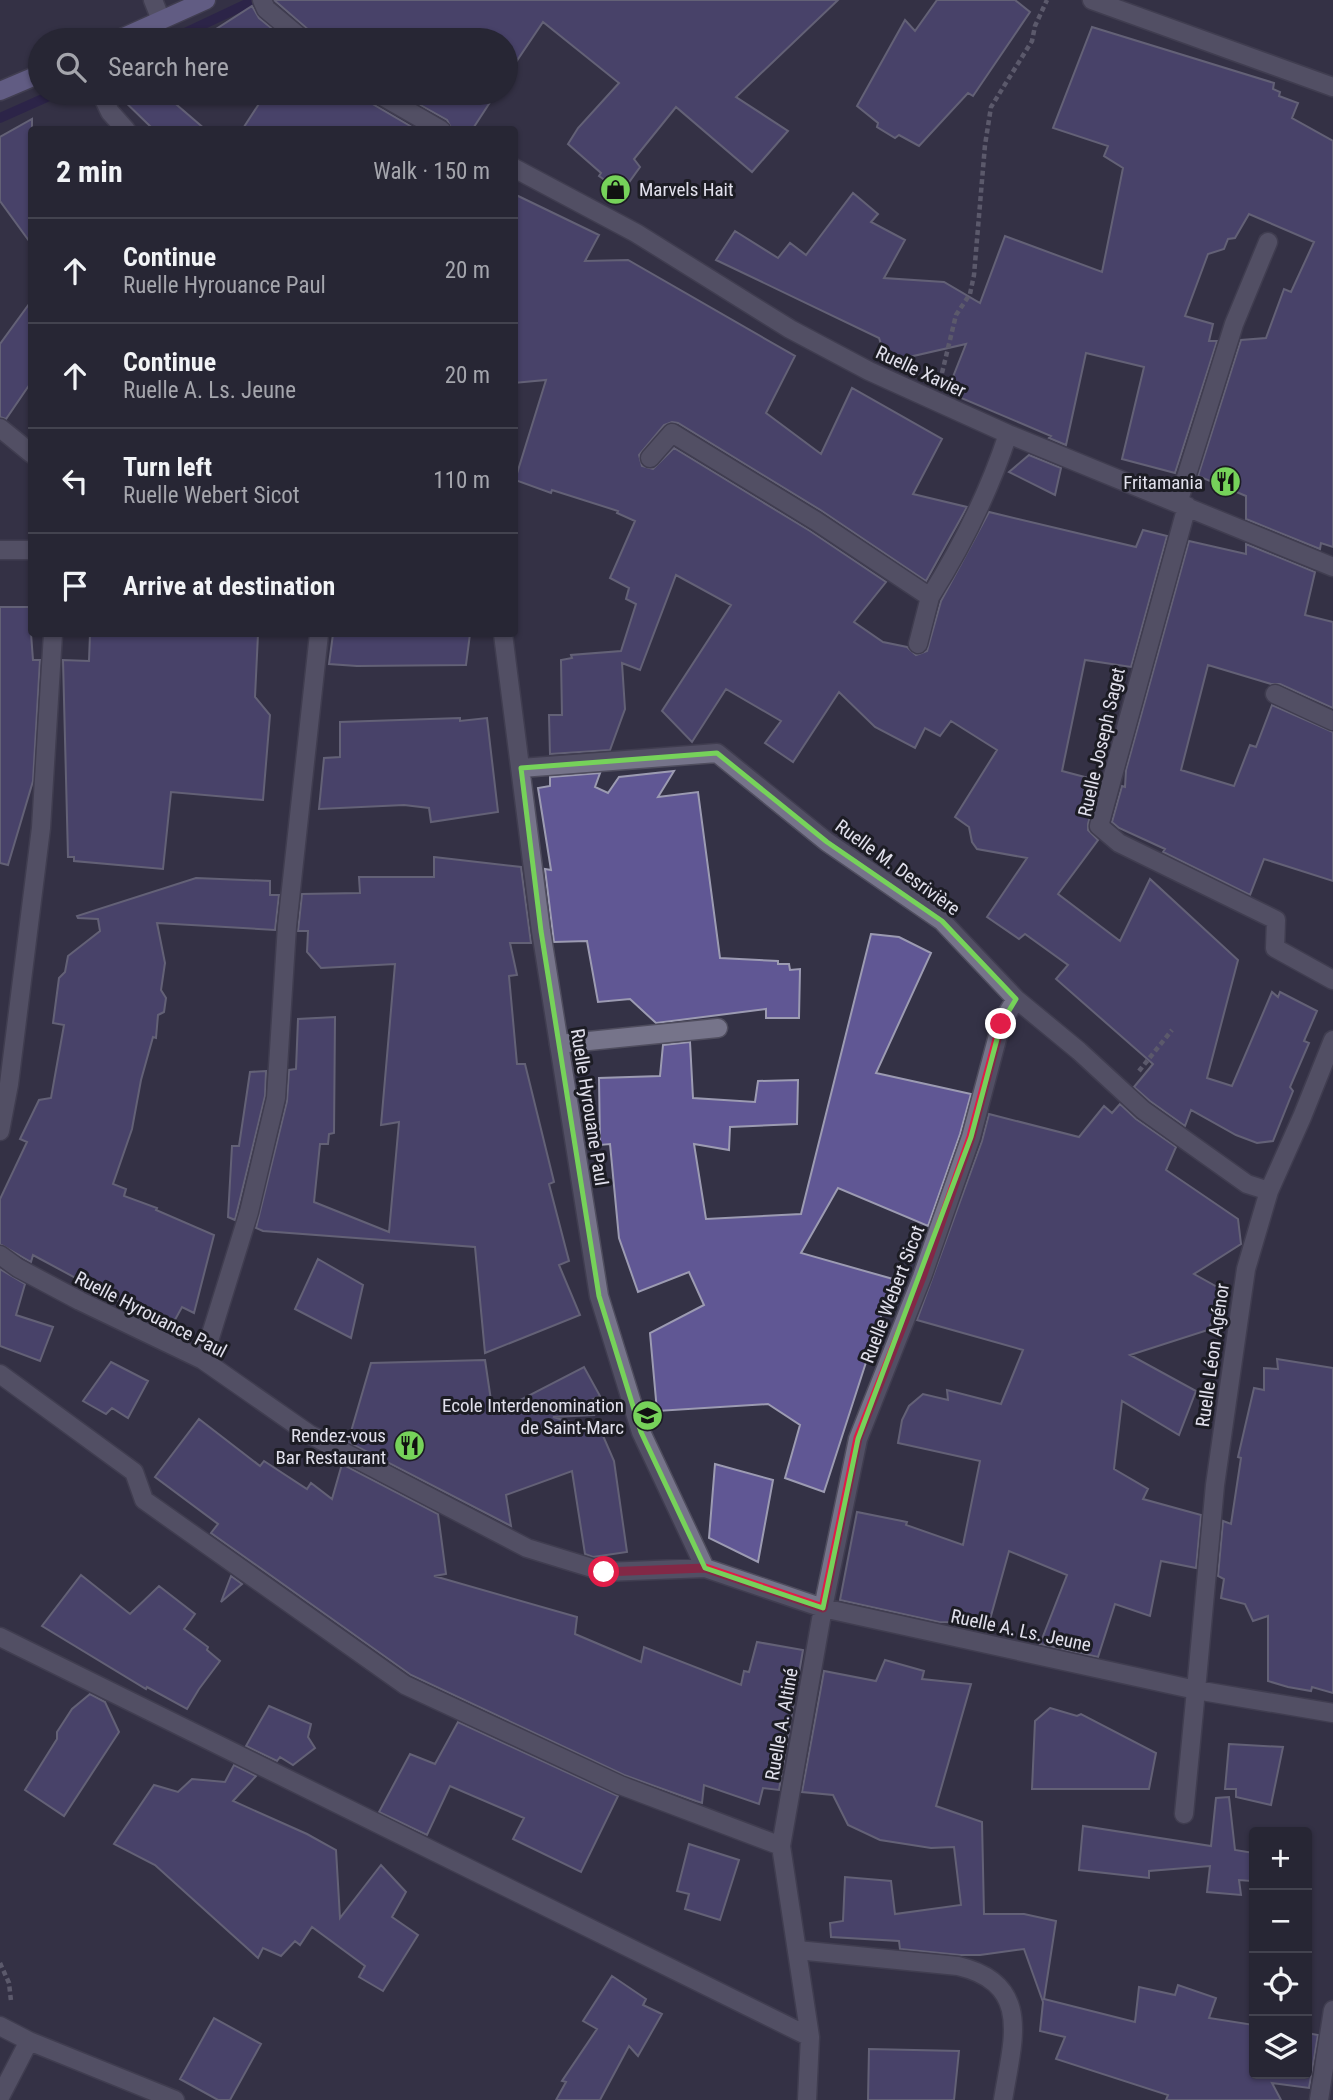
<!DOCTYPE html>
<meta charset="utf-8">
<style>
body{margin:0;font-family:"Roboto Condensed",sans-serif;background:#333240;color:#f1f3f6}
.controls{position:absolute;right:21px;bottom:21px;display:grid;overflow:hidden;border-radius:7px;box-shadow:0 2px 5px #0004}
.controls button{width:63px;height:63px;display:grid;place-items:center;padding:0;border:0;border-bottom:2px solid #43434f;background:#272634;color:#f1f3f6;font:35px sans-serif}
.stop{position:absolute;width:21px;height:21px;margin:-16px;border:5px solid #e11d48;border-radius:50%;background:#fff}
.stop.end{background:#e11d48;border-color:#fff;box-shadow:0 2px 7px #0008}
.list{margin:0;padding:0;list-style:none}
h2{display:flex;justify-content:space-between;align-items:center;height:91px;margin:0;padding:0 28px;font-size:30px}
h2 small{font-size:23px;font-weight:400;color:#a4a5ac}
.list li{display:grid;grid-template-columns:46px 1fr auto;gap:21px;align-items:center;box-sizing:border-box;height:105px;padding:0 28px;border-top:2px solid #43434f}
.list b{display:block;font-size:26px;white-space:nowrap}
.list p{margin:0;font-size:23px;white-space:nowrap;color:#a4a5ac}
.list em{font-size:23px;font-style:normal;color:#a4a5ac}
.icon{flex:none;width:38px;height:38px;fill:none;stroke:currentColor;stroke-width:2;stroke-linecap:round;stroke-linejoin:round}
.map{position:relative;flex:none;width:1333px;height:2100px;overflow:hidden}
.search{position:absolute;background:#272634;box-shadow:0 2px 5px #0004;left:28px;top:28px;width:490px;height:77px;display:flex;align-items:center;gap:18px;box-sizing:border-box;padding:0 24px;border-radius:38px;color:#a4a5ac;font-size:26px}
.panel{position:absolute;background:#272634;box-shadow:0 2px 5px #0004;left:28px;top:126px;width:490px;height:511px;border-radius:7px}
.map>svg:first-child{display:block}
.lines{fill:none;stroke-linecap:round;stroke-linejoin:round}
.stream{stroke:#23154c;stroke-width:10}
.building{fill:#605794;stroke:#9c9bb2;stroke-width:2}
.service-casing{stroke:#4f4d5e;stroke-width:21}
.minor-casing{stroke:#4f4d5e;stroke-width:21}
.primary-casing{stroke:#4f4d5e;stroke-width:21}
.path{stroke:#8b8a9a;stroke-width:4.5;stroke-dasharray:5 3.5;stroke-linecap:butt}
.service{stroke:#76748a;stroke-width:18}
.minor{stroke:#76748a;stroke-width:18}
.primary{stroke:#9890ce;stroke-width:18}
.route{stroke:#e11d48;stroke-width:9}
.marked{fill:none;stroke:#76d25a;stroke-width:5;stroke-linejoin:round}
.labels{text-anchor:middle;stroke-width:6;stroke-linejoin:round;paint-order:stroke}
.poi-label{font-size:19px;fill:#e1e0ec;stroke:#1c1c24;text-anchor:end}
.street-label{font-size:19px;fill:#e1e0ec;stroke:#1c1c24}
</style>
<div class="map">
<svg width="1333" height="2100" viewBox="0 0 1333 2100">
<rect width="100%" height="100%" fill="#343246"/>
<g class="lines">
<path class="stream" d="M170,40L255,0
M0,118L56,93"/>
</g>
<path class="building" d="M274,0H838L736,97L788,131L752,172L676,107L634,159L640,167L622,192L599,176L601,173L568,144L578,128L619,83L543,22L506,77V40H314L310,31Z
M937,0H1015L1030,12L973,96L968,93L919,146L899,135L895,138L877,127L878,123L857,106L905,20L915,31Z
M252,6L259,18L286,40H199Z
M1092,27L1274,83L1273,89L1280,92L1279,96L1298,103L1292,118L1333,141V547L1321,543L1320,549L1246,519V496L1198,476L1241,340L1266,338L1284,289L1291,292L1314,242L1249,214L1235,238L1228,239L1224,249L1208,254L1185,316L1213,324L1209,341H1217L1175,473L1122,459L1144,367L1086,353L1066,445L1049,438L1051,436L947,392L966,344L887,362L879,338L716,260L735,231L778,258L790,243L806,255L853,193L878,214L871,222L905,240L884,278L944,282L980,303L1005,236L1102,272L1123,168L1104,156L1108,146L1053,128Z
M116,93H163L206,130H154Z
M266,93H366L371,103L417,130H242Z
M399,93H496L472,130H452L447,120Z
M32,119V245L0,201V137Z
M514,194L599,235L585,261L628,260L795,356L766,413L821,454L852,388L942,439L913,494L967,507L926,581L822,511L678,423L672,422L664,425L639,455L642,466L653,469L674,448L810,531L886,582L854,622L883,642L907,647L916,655L927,651L941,601L989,512L1136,547L1143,530L1167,536L1131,667L1085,660L1062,771L1100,781L1088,824V830L1098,840L1058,894L1120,941L1150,879L1238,960L1207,1078L1232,1086L1272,992L1278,997L1280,992L1317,1011L1304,1041L1309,1043L1290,1087L1293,1091L1273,1141L1257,1143L1236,1135L1191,1110L1185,1126L1150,1101L1134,1087L1153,1064L1056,979L1068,965L1025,934L1019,939L987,917L1027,858L977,849L972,842L969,827L955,817L997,750L951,721L940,736L925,728L915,748L875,727L839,692L793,762L765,743L781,721L726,689L692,742L662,711L731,605L676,575L640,670L622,663L625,709L610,750L550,754L549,715H562L561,660L572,658L571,655L621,651L636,604L626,599L629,588L610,578L635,521L617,513L618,511L552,490L551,493L515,480L546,380L514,383Z
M32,300V381L6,419L0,417V344Z
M1029,455L1061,468L1055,495L1009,472Z
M1189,541L1246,554V544L1315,572L1305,615L1333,622V708L1280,684H1271L1208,665L1181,770L1234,786L1250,745L1256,747L1272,705L1333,732V881L1264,859L1250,895L1163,852L1165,849L1119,828L1112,822L1122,786L1125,787L1126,770Z
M0,607H29L33,660H40L33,781L8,865L0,863Z
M90,634H258L255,697L270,715L263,800L171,792L163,869L74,861V857H68L63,660L89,661Z
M333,634H470L466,665L357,666L329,664Z
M460,718V721L487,718L498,812L431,822L429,808L404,805L319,809L324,758L340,757V722Z
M674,771L658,797L698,792L720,958L778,961V964H789L790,970L800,969L799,1018H766V1009L656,1023L630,999L598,1002L587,941L554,942L545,869L551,870L538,788L550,786V777L600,773L595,787L608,793L619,777Z
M434,857L521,867L531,943H510L517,975L509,976L517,1064H525L554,1182L549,1184L569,1261L559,1265L580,1315L485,1353L475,1247L263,1231L256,1228L287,1101L289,1070L296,1069L298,1019L335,1017L334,1133L329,1134L328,1144H320L314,1202L389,1232L399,1122L381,1125L395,964L321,968L307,952L308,931H298L302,894L360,893L359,877H434Z
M196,878L270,881V895H279L275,930L157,923L165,963L161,990L166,998L164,1012L158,1015L156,1038L153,1037L141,1080L132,1129L113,1184L126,1189L124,1196L157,1208L156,1210L214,1235L194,1313L182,1307L170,1329L33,1255L31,1262L0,1244V1199L27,1142L20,1139L39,1100L51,1098L64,1025L53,1023L59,978L65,972L68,956L100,931L98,919L78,918L77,916Z
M871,934L899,937L931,953L876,1073L971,1094L960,1134L928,1226L838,1188L801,1253L893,1279L824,1492L785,1478L800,1425L768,1404L657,1411L650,1333L704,1305L689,1272L638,1292L619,1238L610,1144L600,1145L599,1078L660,1076L663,1045L690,1042L693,1098L755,1102L758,1081L798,1080L797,1124L730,1127L729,1150L694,1144L706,1219L801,1214Z
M266,1071L265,1096L235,1220L228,1217L232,1146H239L250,1072Z
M1120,1104L1136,1119L1176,1147L1166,1170L1238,1219L1241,1244L1194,1274L1226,1292L1208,1330L1130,1355L1196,1391L1179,1435L1122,1401L1114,1469L1148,1489L1143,1499L1201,1515L1196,1568L1161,1561L1150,1616L1115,1604L1098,1657L1040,1644L1067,1575L1009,1551L989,1623L939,1622L840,1600L857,1512L907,1522L906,1525L963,1545L980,1461L898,1443L902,1420L909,1406L923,1394L948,1400L947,1390L1001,1404L1023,1350L917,1320L982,1141L989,1114L1079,1137L1104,1106L1112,1113Z
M318,1259L363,1285L351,1338L295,1309Z
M0,1269L25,1284L16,1315L53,1327L40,1361L0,1346Z
M1277,1359L1333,1368V1693L1312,1687L1311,1691L1288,1687L1268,1681V1616L1253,1621L1245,1604L1221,1598L1224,1579L1218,1576L1223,1521L1231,1524L1241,1458L1238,1457L1254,1388L1264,1390V1368L1278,1369Z
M485,1360L493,1414L584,1367L600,1396L589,1401L594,1415L553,1417L601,1431L614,1461L627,1552L593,1557L585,1554L572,1471L506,1495L511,1526L348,1442L371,1363Z
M111,1362L148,1381L128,1418L112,1408L106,1414L83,1401Z
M199,1419L260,1466L264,1461L307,1489L311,1483L332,1499L342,1464L438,1514L446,1574L434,1576L577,1617L575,1634L641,1662L644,1647L741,1685L744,1671L749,1672L757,1642L803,1650L779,1790L763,1788L759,1804L704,1785L702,1803L696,1801L624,1775L411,1675L211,1533L218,1524L155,1477Z
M715,1464L773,1480L758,1562L709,1538Z
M81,1575L130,1614L159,1586L195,1614L184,1629L208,1647L207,1650L220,1661L199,1689L187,1709L147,1687L146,1689L42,1626Z
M231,1576L242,1584L221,1602Z
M885,1660L924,1671L922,1679L971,1684L936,1806L982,1822L984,1914H1024L1056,1921L1044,1999L1135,2022L1139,1987L1175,1995L1178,1985L1216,1998L1209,2018L1254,2025V2074H1307V2033L1318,2035L1309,2088L1272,2083L1281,2100H1166L1168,2095L1056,2059L1065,2037L1040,2031L1043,2002L1024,1949L980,1955H960L900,1949L899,1941L831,1937L830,1923L843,1921L845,1877L891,1881L895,1914L961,1905L954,1847L931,1848L880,1840L848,1825L833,1795L802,1792L824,1671L876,1681Z
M90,1694L105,1702L119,1732L64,1816L25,1790L57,1739V1732L72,1709Z
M269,1706L311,1724L308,1737L315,1748L293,1765L280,1757L277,1761L246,1746Z
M1050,1708L1077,1716L1081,1714L1156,1753L1149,1789H1032L1035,1721Z
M458,1722L618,1796L581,1872L513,1839L524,1818L450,1786L427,1835L379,1812L410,1754L435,1764Z
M1229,1744L1283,1747L1271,1805L1236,1797V1789H1225Z
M234,1765L256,1776L233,1801L307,1834L336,1850L340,1918L381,1865L406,1892L392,1917L418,1935L383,1991L359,1977L365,1966L312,1927L300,1945L295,1941L281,1956L263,1948L258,1958L155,1865L114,1844L154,1785L178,1792L192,1779L225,1782Z
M1229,1797L1235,1850L1254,1853L1251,1881L1239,1880L1241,1895L1207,1892L1210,1866L1149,1871V1878L1079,1870L1083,1826L1211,1846L1216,1798Z
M689,1844L739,1860L720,1920L685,1909L689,1894L677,1891Z
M612,1976L646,1999L643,2005L662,2014L638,2056L629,2046L600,2100H556L566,2082L562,2081L597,2029L583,2021Z
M214,2018L261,2044L230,2100H218L180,2079Z
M869,2049L959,2051L954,2100H868Z"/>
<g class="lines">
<defs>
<path id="service" d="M153,0L161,20
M559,1044L718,1028
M1184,1814L1196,1690
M797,1950L958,1966C1034,1984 1012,2042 1003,2100"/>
<path id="minor" d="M262,0L266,9L303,40
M1092,0L1333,87
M101,93L110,112L126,130
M377,93L441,130
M514,168L636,233L790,329L869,371L1008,434L1333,567
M0,428L32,454
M650,458L672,433L816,521L930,597C962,546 989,492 1008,434
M1178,503L1234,324L1268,242
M1187,506L1099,826L1119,843L1276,920L1275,948L1333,980
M0,550H32
M503,634L541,931L599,1296L641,1432L705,1568
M918,644L930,597
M1275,694L1333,721
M521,768L717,753L827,842L942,921L1016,999L1079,1051L1143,1110L1247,1184L1269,1191
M0,1131L9,1084L41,828L53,634
M0,1255L18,1268L80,1301L203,1360L309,1434L527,1548L605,1572L705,1568L823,1608L1196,1690L1333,1713
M203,1360L249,1212L276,1098L287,926L319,634
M0,1374L134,1472L144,1500L405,1685L620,1785L781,1846
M0,1637L810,2037
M1196,1690L1215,1485L1246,1269L1269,1191L1302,1117L1333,1040
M0,2026L29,2041L175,2100
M0,2097L29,2041
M807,2100L810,2037L781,1846L823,1608L858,1439L922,1277L971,1137L1001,1024L1016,999
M1319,2100L1333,2010"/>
<path id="primary" d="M117,40L206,0
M0,91L40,74"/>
</defs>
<use href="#service" class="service-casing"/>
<use href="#minor" class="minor-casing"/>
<use href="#primary" class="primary-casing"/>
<path class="path" d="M942,373L956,315L970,294L974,275L985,145L991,107L1032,41L1035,26L1047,0
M1139,1071L1172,1030
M0,1963L9,1983L11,2001"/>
<use href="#service" class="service"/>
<use href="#minor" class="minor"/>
<use href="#primary" class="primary"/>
</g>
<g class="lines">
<path class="route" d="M604,1572L705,1568L823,1608L858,1438L922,1277L971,1137L1001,1024"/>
</g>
<path d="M0 0H1333V2100H0ZM717,753L827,842L942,921L1016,999L1001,1024L971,1137L858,1439L823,1608L705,1568L641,1432L599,1296L541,931L521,768Z" fill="#343246" fill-opacity=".55" fill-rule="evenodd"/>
<path class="marked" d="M717,753L827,842L942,921L1016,999L1001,1024L971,1137L858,1439L823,1608L705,1568L641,1432L599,1296L541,931L521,768Z"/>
<defs>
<symbol id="shop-disc" viewBox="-11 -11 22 22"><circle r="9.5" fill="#76d25a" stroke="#1c1c24"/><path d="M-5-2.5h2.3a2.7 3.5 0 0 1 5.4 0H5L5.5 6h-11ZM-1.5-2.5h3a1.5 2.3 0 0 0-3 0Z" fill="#111"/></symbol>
<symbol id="restaurant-disc" viewBox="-11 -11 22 22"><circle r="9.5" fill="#76d25a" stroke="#1c1c24"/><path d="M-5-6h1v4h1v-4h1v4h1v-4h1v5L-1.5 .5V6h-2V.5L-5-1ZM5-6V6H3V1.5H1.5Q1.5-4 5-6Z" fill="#111"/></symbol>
<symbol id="school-disc" viewBox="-11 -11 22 22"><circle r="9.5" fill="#76d25a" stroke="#1c1c24"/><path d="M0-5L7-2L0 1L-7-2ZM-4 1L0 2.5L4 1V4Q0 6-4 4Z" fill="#111"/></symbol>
</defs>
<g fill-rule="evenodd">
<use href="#shop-disc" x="598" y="172" width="35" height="35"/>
<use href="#restaurant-disc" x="1208" y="464" width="35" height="35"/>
<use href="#school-disc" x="630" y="1398" width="35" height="35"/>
<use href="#restaurant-disc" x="392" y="1428" width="35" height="35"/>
</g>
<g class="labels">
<g class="poi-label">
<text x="639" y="196" text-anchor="start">Marvels Hait</text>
<text x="1203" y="489">Fritamania</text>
<text x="624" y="1412">Ecole Interdenomination<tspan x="624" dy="22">de Saint-Marc</tspan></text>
<text x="386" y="1442">Rendez-vous<tspan x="386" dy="22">Bar Restaurant</tspan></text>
</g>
<g class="street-label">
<text transform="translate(921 371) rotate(25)" y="7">Ruelle Xavier</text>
<text transform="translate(1101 742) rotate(-77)" y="7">Ruelle Joseph Saget</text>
<text transform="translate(898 867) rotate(36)" y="7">Ruelle M. Desrivière</text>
<text transform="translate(590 1107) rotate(81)" y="7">Ruelle Hyrouane Paul</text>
<text transform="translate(892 1294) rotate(-69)" y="7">Ruelle Webert Sicot</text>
<text transform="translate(151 1314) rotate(27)" y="7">Ruelle Hyrouance Paul</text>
<text transform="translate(1212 1355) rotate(-82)" y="7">Ruelle Léon Agénor</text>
<text transform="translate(1021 1630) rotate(12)" y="7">Ruelle A. Ls. Jeune</text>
<text transform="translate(781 1724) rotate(-80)" y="7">Ruelle A. Altiné</text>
</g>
</g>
</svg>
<div class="controls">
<button>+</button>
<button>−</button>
<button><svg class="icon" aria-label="locate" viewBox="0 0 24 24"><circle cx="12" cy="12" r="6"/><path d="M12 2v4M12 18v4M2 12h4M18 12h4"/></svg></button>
<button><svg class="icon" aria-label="layers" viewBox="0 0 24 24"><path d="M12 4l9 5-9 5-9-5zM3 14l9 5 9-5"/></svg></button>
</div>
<div class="stop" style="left:604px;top:1572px"></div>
<div class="stop end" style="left:1001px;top:1024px"></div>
<div class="search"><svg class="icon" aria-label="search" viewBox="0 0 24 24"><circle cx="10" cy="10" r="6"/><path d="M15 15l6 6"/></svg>Search here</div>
<section class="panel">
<h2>2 min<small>Walk · 150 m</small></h2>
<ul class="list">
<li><svg class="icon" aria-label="ahead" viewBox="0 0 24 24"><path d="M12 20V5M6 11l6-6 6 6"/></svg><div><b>Continue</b><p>Ruelle Hyrouance Paul</p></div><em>20 m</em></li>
<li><svg class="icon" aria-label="ahead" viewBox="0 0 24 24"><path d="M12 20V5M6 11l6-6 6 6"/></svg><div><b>Continue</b><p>Ruelle A. Ls. Jeune</p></div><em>20 m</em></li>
<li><svg class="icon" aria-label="left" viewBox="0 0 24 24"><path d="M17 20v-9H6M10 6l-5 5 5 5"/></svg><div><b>Turn left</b><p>Ruelle Webert Sicot</p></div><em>110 m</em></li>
<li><svg class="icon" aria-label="arrive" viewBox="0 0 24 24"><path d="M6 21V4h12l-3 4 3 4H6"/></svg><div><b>Arrive at destination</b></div></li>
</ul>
</section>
</div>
